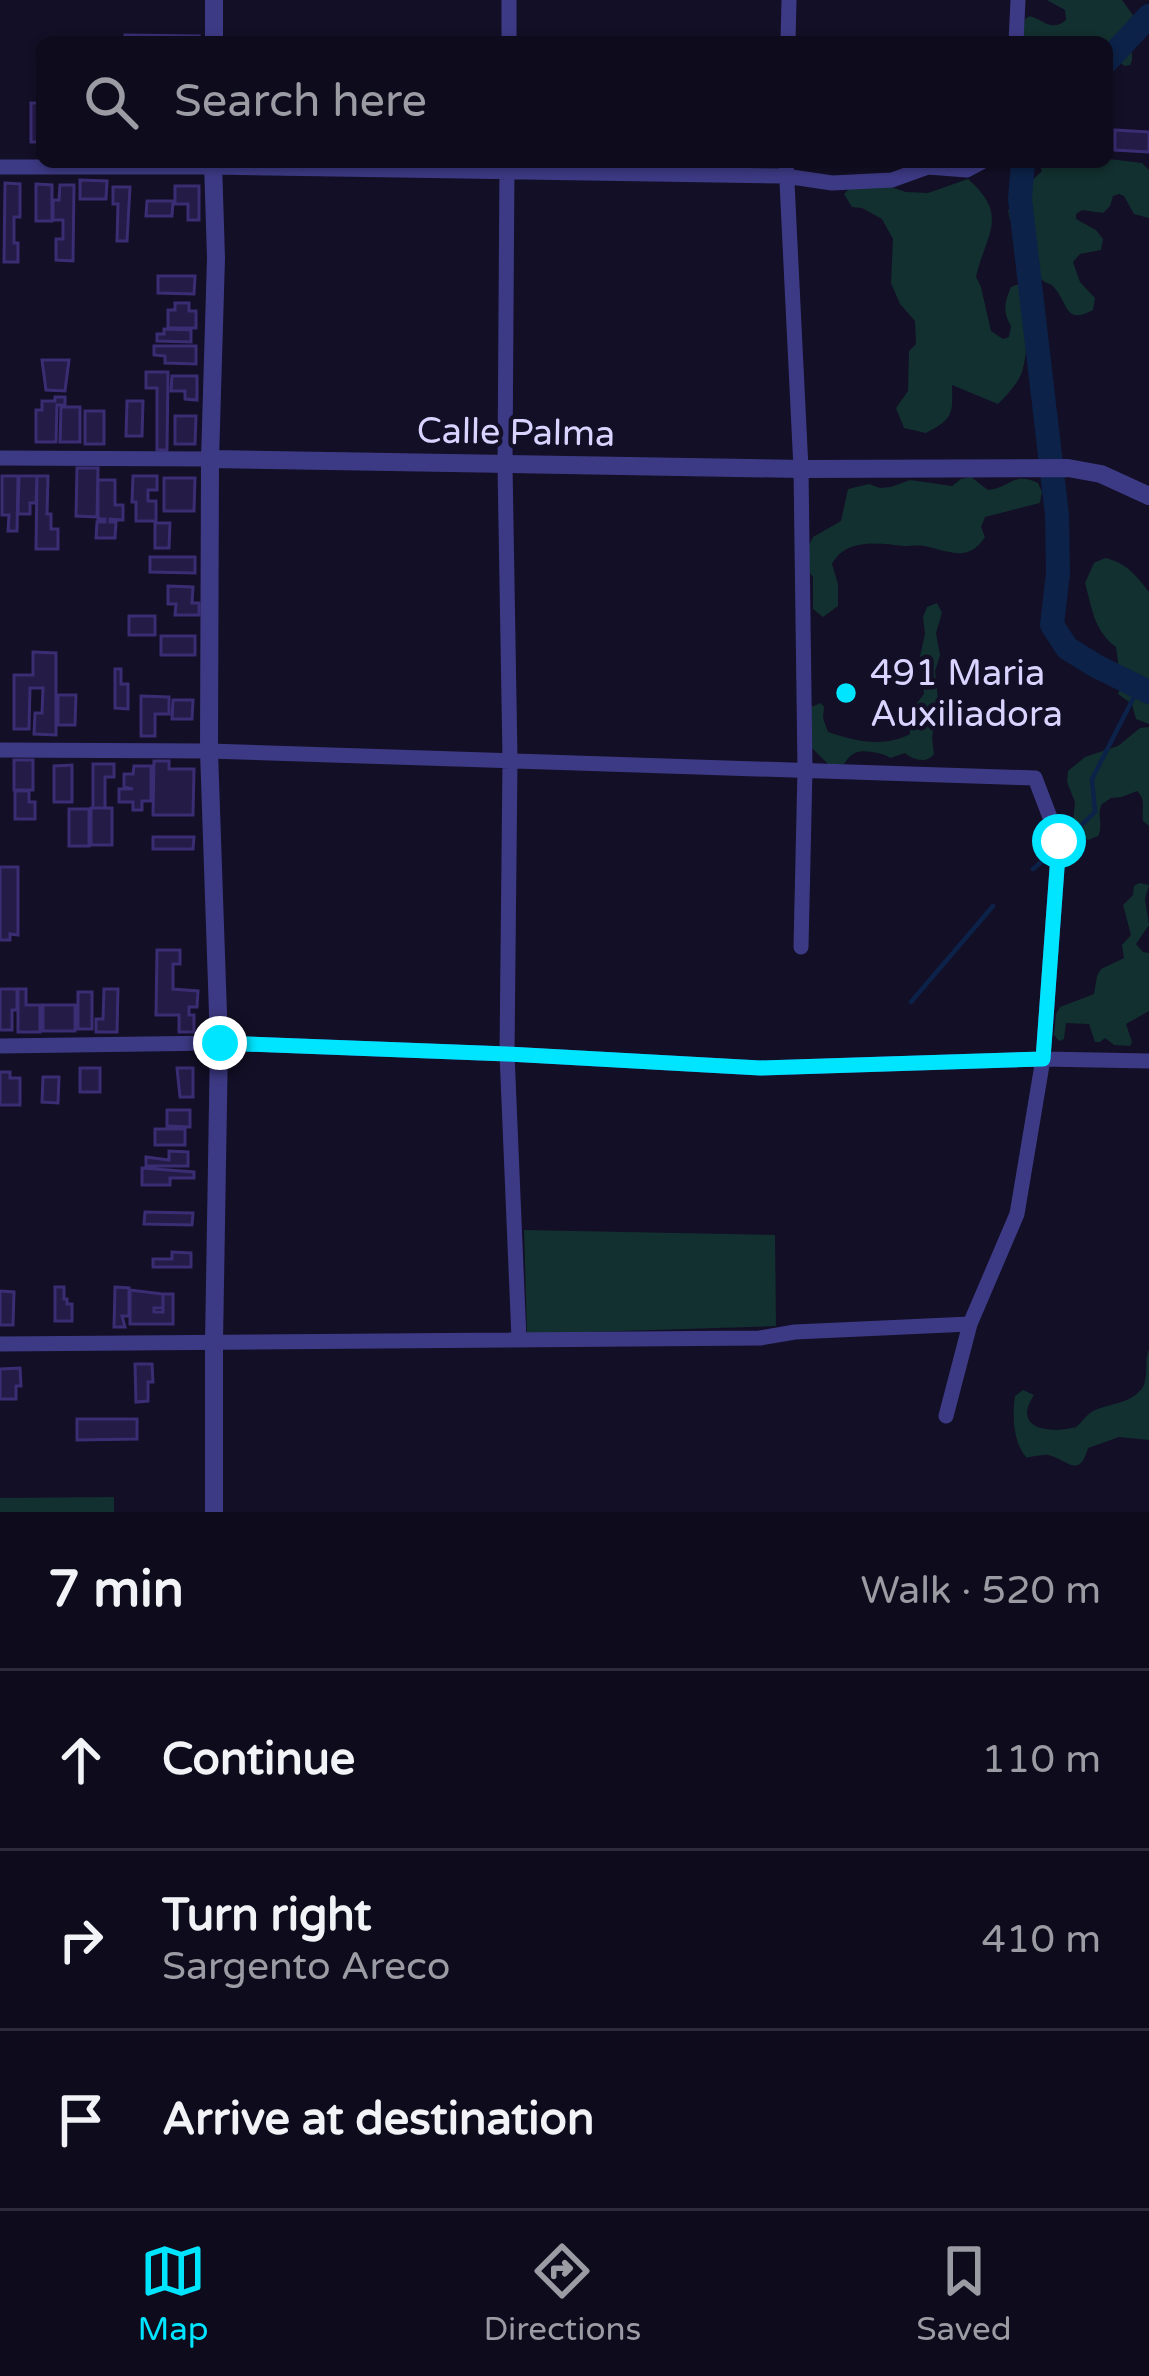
<!DOCTYPE html>
<meta charset="utf-8">
<style>
body{margin:0;font-family:"Varela Round",sans-serif;background:#1c1929;color:#f1f3f6}
.stop{position:absolute;width:36px;height:36px;margin:-27px;border:9px solid #00e5ff;border-radius:50%;background:#fff}
.stop.end{background:#00e5ff;border-color:#fff;box-shadow:0 3px 12px #0008}
.list{margin:0;padding:0;list-style:none}
h2{display:flex;justify-content:space-between;align-items:center;height:156px;margin:0;padding:0 48px;font-size:51px}
h2 small{font-size:39px;font-weight:400;color:#9b9ba3}
.list li{display:grid;grid-template-columns:78px 1fr auto;gap:36px;align-items:center;box-sizing:border-box;height:180px;padding:0 48px;border-top:3px solid #2e2b3b}
.list b{display:block;font-size:45px;white-space:nowrap}
.list p{margin:0;font-size:39px;white-space:nowrap;color:#9b9ba3}
.list em{font-size:39px;font-style:normal;color:#9b9ba3}
.icon{flex:none;width:66px;height:66px;fill:none;stroke:currentColor;stroke-width:2;stroke-linecap:round;stroke-linejoin:round}
.map{position:relative;flex:none;width:1149px;height:1512px;overflow:hidden}
.search{position:absolute;background:#0e0b1c;box-shadow:0 3px 9px #0004;left:36px;right:36px;top:36px;height:132px;display:flex;align-items:center;gap:30px;box-sizing:border-box;padding:0 42px;border-radius:18px;color:#9b9ba3;font-size:45px}
.sheet{height:696px;background:#0e0b1c}
nav{display:flex;justify-content:space-around;align-items:center;box-sizing:border-box;height:168px;border-top:3px solid #2e2b3b;background:#0e0b1c;font-size:33px;color:#9b9ba3}
nav a{display:grid;justify-items:center;gap:6px}
nav .on{color:#00e5ff}
.map>svg:first-child{display:block}
.green{fill:#12302f}
.lines{fill:none;stroke-linecap:round;stroke-linejoin:round}
.stream{stroke:#0c2248;stroke-width:4.5}
.river{stroke:#0c2248;stroke-width:24}
.building{fill:#241b47;stroke:#3b2d73;stroke-width:3}
.minor{stroke:#3d3a85;stroke-width:15}
.tertiary{stroke:#3d3a85;stroke-width:18}
.route{stroke:#00e5ff;stroke-width:15}
.poi-dot{fill:#00e5ff;stroke:#130f26;stroke-width:4.5}
.labels{text-anchor:middle;stroke-width:9;stroke-linejoin:round;paint-order:stroke}
.street-label{font-size:36px;fill:#d9d4ff;stroke:#130f26}
.poi-label{font-size:36px;fill:#d9d4ff;stroke:#130f26;text-anchor:start}
</style>
<div class="map">
<svg width="1149" height="1512" viewBox="0 0 1149 1512">
<rect width="100%" height="100%" fill="#130f26"/>
<path class="green" d="M1047,0H1122L1140,25L1132,39V61L1130,65L1125,66L1112,58L1107,60V42H1021L1025,19L1030,16C1043,20 1052,32 1066,20L1065,10Z
M1107,155L1109,159L1142,163L1149,170V218L1134,214L1124,196L1119,194L1113,196L1110,206L1103,213L1082,210L1076,214V219L1096,230L1103,239L1101,250L1080,254L1073,262L1080,282L1095,298L1093,310C1067,324 1068,307 1057,291C1049,280 1050,287 1041,279C1029,270 1023,249 1023,234L1010,220L1008,210L1026,196L1027,185L1042,171L1038,162H1107Z
M968,179C1010,216 986,233 976,277L981,287L991,331L1003,339L1009,337L1011,326C1002,311 1005,302 1011,287C1027,279 1046,286 1042,306C1040,319 1031,331 1028,343C1025,353 1025,363 1022,372C1017,385 1008,394 998,404L952,385C953,414 953,419 926,433L904,428L896,408L908,391L909,351L916,344L915,321L900,304L891,283L893,239L882,219L862,208L852,207L844,194L852,186L885,185L906,192L928,193Z
M971,477L988,490C1010,488 1013,471 1038,483L1042,492L1040,503L985,517L981,527L985,537C968,564 947,550 924,546C917,545 910,546 904,546C878,543 846,538 832,564L838,584V606L823,617L813,609V577L806,568L804,556L813,537L841,521L848,489L869,484L880,488L891,487L910,480L952,486L961,479Z
M1105,558C1125,562 1137,576 1149,592V724L1136,719L1132,704L1118,694L1121,685L1116,647C1094,631 1092,608 1085,583L1094,563Z
M937,603L942,613L936,633L940,655L935,671L938,699L932,738L934,754C927,764 913,760 905,753L890,758C884,753 862,749 855,753C850,755 847,760 844,764H828L812,748L811,707L821,703L824,707L823,718L828,732C855,741 883,748 910,734V712L924,694L920,656L925,634L923,617L927,607Z
M1149,727V826L1143,821C1141,810 1147,800 1137,791L1122,797L1111,798L1102,804C1096,815 1104,825 1098,836L1088,840L1078,834L1073,824L1075,802L1067,782L1068,771L1085,757L1118,746L1140,728Z
M1139,883L1149,885L1145,899L1149,925L1136,944L1143,952L1149,953V1011L1126,1024L1132,1042L1130,1046L1114,1045L1105,1038L1100,1042H1095L1089,1024L1066,1023L1064,1039L1059,1041L1054,1035L1056,1014L1060,1007L1094,994L1097,976L1101,969L1124,958L1122,945L1131,935L1123,905L1133,895L1134,886Z
M524,1230L775,1235L776,1326L527,1334Z
M1149,1349V1440L1119,1437L1088,1448C1079,1481 1066,1458 1048,1455C1047,1454 1028,1457 1027,1458C1013,1443 1012,1416 1015,1396L1023,1390L1034,1395C1011,1430 1051,1434 1076,1427C1081,1423 1085,1417 1090,1413C1107,1402 1130,1406 1143,1387C1149,1375 1144,1361 1149,1349Z
M114,1497V1512H0V1498Z"/>
<g class="lines">
<path class="stream" d="M1065,841L1095,812L1092,779L1139,687
M1033,869L1052,853
M911,1002L993,906"/>
<path class="river" d="M1107,61L1149,16
M1023,162L1020,199L1057,515L1058,573L1052,625L1067,648L1096,666L1149,692"/>
</g>
<path class="building" d="M125,35L199,36L198,42H124Z
M31,103H42V142H31Z
M1115,130L1149,132V152L1115,150Z
M80,180L107,181L106,199H80Z
M5,183L20,184V217H14V243H18V262H4Z
M36,184L52,185V221H36Z
M60,185H74L73,261L56,260V239H63V220H53V200H59Z
M175,186H199V220H188V204H175Z
M113,187H130L127,241H117L118,204H113Z
M147,201H173L172,216H146Z
M158,276H195L194,294L158,293Z
M175,303H189V311H196V328H168V310H175Z
M164,329L191,330V342L157,341V334H164Z
M154,346H196V364L165,363V356L154,355Z
M42,360H69L65,391L46,390Z
M146,372H168L167,450H157V388H146Z
M172,376H197V400L185,399V391H171Z
M55,397H65V405H57L56,442H36V410H42V401H55Z
M127,401H143L142,436H126Z
M61,407H80V442H60Z
M85,411H104V444H85Z
M175,416H196L195,444H175Z
M77,468H98L97,517L76,516Z
M2,476H18L17,531H8L9,515H2Z
M19,476H37L36,503H30V514H18Z
M37,476H48L47,514H51V529H58V549H36Z
M133,476H157V490H148V501H156V521H136V502H132Z
M164,478H195L194,511H164Z
M98,480H115V505H123V520L110,519V522H116L115,538H96L97,522H105V519H98Z
M155,523H170L169,548H155Z
M150,557H195V573L150,572Z
M168,586L193,587L192,603H199V615H175L176,604H168Z
M129,616H155V635H129Z
M161,636H195V655H161Z
M33,652L56,653V735L34,734L35,713H42L43,688H30L29,729H14V675H33Z
M115,669H121V684H128V709L115,708Z
M58,695H76L75,725H58Z
M141,696L169,697V714H155V736H141Z
M173,700H193L192,719H172Z
M14,760H33V790H14Z
M154,761H169V769H194L193,815H153Z
M93,764H114V777H105V808H93Z
M72,765V802H54V766Z
M134,766H151V801H142V810H133V802H119V789H133L124,787V774H133Z
M15,791H29V802H35V819H15Z
M91,808H112V845H91Z
M69,809H89V846H69Z
M153,837H194L193,849H153Z
M0,867H18V935L10,934V940H0Z
M157,950H180V964H173V989L198,991L197,1007H189V1015H194V1032H179V1015H156Z
M0,989H17V1010H12V1030H0Z
M18,989H26V1005H40V1032H18Z
M104,989H118L117,1032H96V1019H103Z
M78,992H92V1029H78Z
M43,1005H75V1031H43Z
M80,1068H100V1092H80Z
M177,1068H193V1097H180Z
M0,1072H10V1078H20V1105H0Z
M43,1077H59L58,1103L42,1102Z
M167,1110H190V1127L167,1126Z
M155,1129H185V1145H155Z
M169,1151L188,1152V1166H146V1157L169,1160Z
M142,1168L194,1172V1178H170V1185H142Z
M145,1212L193,1213L192,1225L144,1224Z
M172,1252L191,1253V1267H153V1259H172Z
M55,1287H64V1299H67V1304H72V1321H55Z
M115,1287L129,1288V1316H122L125,1327H114Z
M130,1290L163,1294V1308H154V1312H163V1294H173V1324H130Z
M0,1291L14,1292L13,1325H0Z
M135,1364H152L153,1382H148V1401L136,1402Z
M20,1368L21,1386H16V1399H0V1369Z
M77,1419H137V1439L77,1440Z"/>
<g class="lines">
<path class="minor" d="M509,42V0
M788,42L789,0
M1016,42L1018,0
M507,162L505,465L510,759L507,1054L519,1339
M786,162L801,469L805,769L801,947
M0,167H212L785,176L832,183L892,180L928,167L967,170L982,162
M0,458L210,459
M0,750L209,751L1035,778L1059,841L1043,1059L1017,1214L970,1324L946,1416
M0,1046L219,1043L507,1054L760,1068L1043,1059L1149,1061
M0,1344L760,1338L795,1332L970,1324"/>
<path class="tertiary" d="M214,42V0
M213,162L216,258L210,459L209,751L219,1043L214,1343V1512
M210,459L801,469L1068,468L1101,474L1149,496"/>
</g>
<g class="lines">
<path class="route" d="M220,1043L507,1054L760,1068L1043,1059L1059,841"/>
</g>
<circle class="poi-dot" cx="846" cy="693" r="12"/>
<g class="labels">
<g class="street-label">
<text transform="translate(516 431) rotate(1)" y="13">Calle Palma</text>
</g>
<g class="poi-label">
<text x="870" y="685">491 Maria<tspan x="870" dy="41">Auxiliadora</tspan></text>
</g>
</g>
</svg>
<div class="stop" style="left:1059px;top:841px"></div>
<div class="stop end" style="left:220px;top:1043px"></div>
<div class="search"><svg class="icon" aria-label="search" viewBox="0 0 24 24"><circle cx="10" cy="10" r="6"/><path d="M15 15l6 6"/></svg>Search here</div>
</div>
<section class="sheet">
<h2>7 min<small>Walk · 520 m</small></h2>
<ul class="list">
<li><svg class="icon" aria-label="ahead" viewBox="0 0 24 24"><path d="M12 20V5M6 11l6-6 6 6"/></svg><div><b>Continue</b></div><em>110 m</em></li>
<li><svg class="icon" aria-label="right" viewBox="0 0 24 24"><path d="M7 20v-9h11M14 6l5 5-5 5"/></svg><div><b>Turn right</b><p>Sargento Areco</p></div><em>410 m</em></li>
<li><svg class="icon" aria-label="arrive" viewBox="0 0 24 24"><path d="M6 21V4h12l-3 4 3 4H6"/></svg><div><b>Arrive at destination</b></div></li>
</ul>
</section>
<nav>
<a class="on"><svg class="icon" aria-label="map" viewBox="0 0 24 24"><path d="M3 6l6-2 6 2 6-2v14l-6 2-6-2-6 2zM9 4v14M15 6v14"/></svg>Map</a>
<a><svg class="icon" aria-label="directions" viewBox="0 0 24 24"><path d="M12 3l9 9-9 9-9-9zM9 14v-3h6M13 9l2 2-2 2"/></svg>Directions</a>
<a><svg class="icon" aria-label="saved" viewBox="0 0 24 24"><path d="M7 4h10v16l-5-4-5 4z"/></svg>Saved</a>
</nav>
